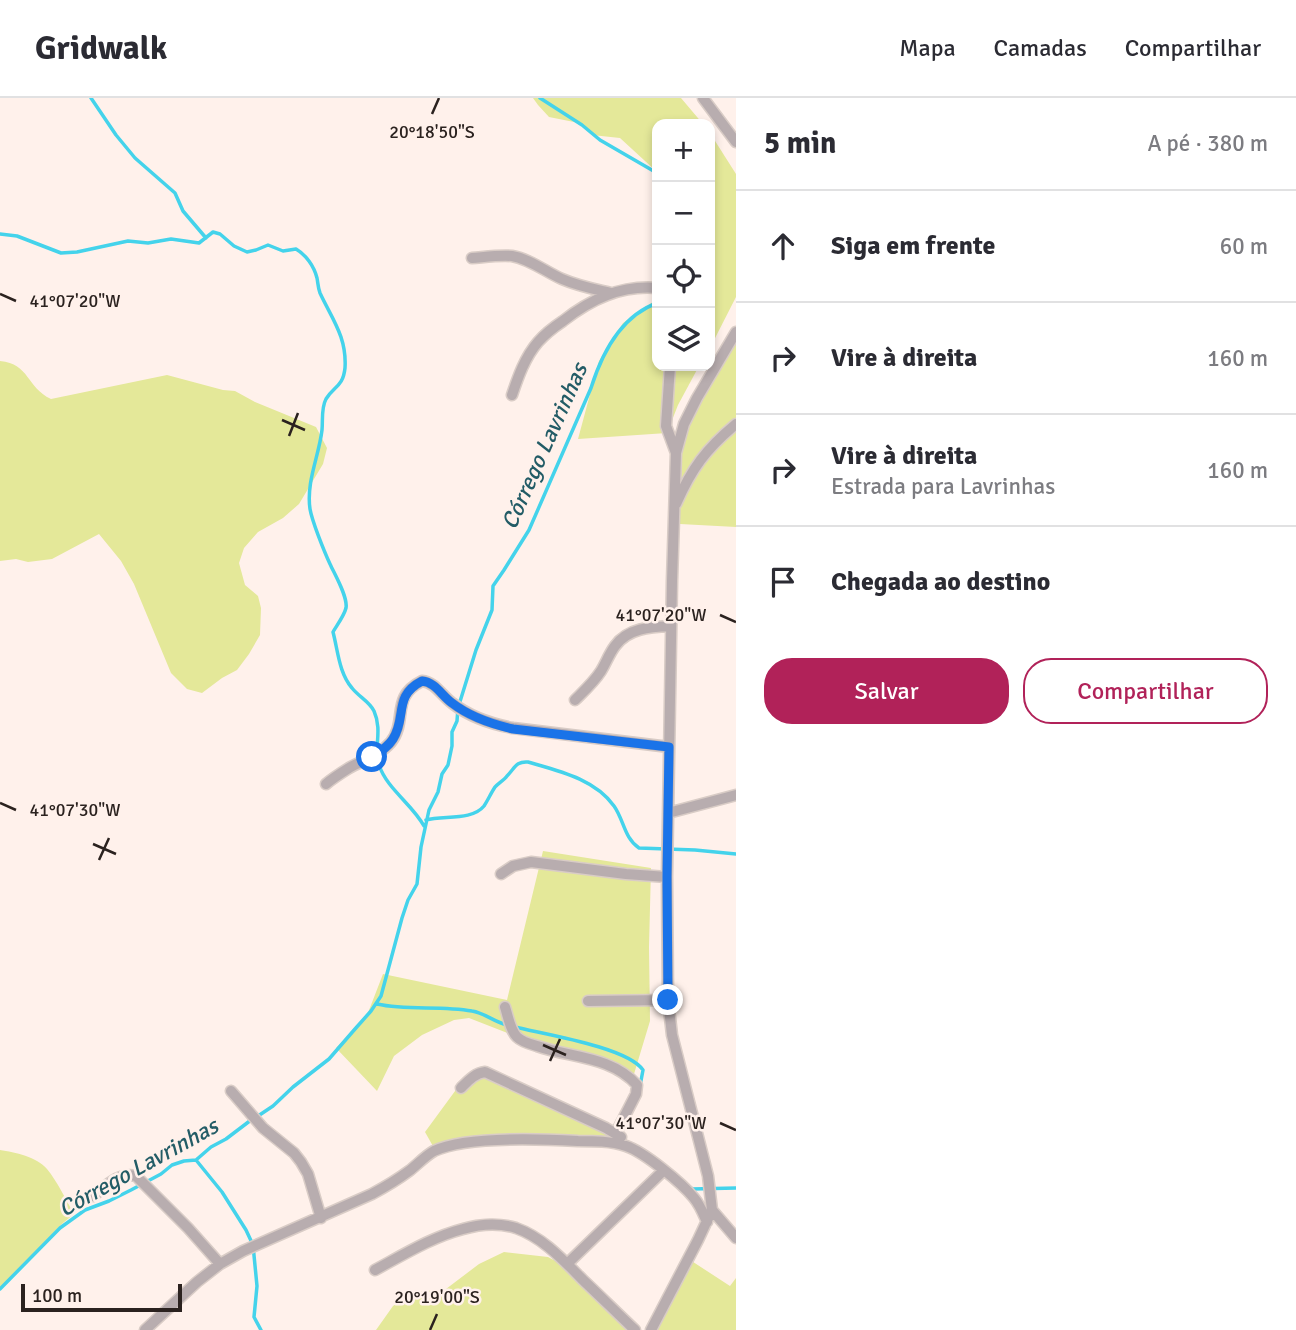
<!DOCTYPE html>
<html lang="pt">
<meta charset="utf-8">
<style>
body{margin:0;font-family:Signika,sans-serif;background:#f2f2f3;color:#2b2b33}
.controls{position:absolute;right:21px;top:21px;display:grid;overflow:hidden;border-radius:14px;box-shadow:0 4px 10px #0003}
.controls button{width:63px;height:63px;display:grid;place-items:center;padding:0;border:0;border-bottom:2px solid #e1e1e2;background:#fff;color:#2b2b33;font:35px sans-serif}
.scale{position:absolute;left:21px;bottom:18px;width:161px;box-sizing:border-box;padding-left:7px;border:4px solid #2b221f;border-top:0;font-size:19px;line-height:24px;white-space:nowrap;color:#2b221f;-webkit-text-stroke:5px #fff1eb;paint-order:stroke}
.stop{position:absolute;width:21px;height:21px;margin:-16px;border:5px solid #1a73e8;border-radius:50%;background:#fff}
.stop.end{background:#1a73e8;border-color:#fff;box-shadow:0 2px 7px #0008}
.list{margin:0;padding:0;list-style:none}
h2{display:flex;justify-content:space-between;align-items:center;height:91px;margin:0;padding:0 28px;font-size:30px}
h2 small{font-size:23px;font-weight:400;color:#7c7c81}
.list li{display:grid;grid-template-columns:46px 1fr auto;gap:21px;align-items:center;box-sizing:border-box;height:112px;padding:0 28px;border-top:2px solid #e1e1e2}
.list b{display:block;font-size:26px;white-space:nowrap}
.list p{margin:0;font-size:23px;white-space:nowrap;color:#7c7c81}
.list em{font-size:23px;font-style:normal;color:#7c7c81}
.actions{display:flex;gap:14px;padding:21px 28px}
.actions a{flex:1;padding:16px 0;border:2px solid #b12259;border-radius:28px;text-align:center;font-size:24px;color:#b12259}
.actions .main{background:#b12259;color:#fff}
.icon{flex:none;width:38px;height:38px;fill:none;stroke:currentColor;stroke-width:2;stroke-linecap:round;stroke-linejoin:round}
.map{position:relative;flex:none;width:736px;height:1232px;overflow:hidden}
header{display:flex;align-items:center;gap:42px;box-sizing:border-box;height:98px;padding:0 35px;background:#fff;border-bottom:2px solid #e1e1e2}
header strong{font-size:33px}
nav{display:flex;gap:38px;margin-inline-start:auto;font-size:24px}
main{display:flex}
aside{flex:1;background:#fff}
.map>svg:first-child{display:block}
.green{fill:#e4e899}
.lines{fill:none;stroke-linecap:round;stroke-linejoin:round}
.stream{stroke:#44d3eb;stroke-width:3.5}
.minor-casing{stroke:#d9ccc6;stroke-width:13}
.minor{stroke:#b8adaf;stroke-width:10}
.route{stroke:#1a73e8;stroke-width:9}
.ticks{fill:none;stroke:#2b221f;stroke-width:2.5}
.labels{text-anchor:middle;stroke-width:5;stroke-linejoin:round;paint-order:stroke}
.water-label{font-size:23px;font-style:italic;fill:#235c66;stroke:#fff1eb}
.ticks-label{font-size:18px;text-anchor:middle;fill:#2b221f;stroke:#fff1eb;stroke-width:5;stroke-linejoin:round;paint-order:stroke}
</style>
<header>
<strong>Gridwalk</strong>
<nav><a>Mapa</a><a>Camadas</a><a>Compartilhar</a></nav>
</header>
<main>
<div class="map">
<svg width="736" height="1232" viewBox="0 0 736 1232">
<rect width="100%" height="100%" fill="#fff1eb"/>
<path class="green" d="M533,0H681L703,26H657V74L620,40L592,37L579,25L549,19L538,7Z
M710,35L736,76V199L710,250Z
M657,201V268H699L678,307L667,335L578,341L599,263L623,225Z
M736,242V429L680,426L679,368L683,342L690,316Z
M0,263C30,266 26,289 51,301L167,277L223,292L235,293L255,304L316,329L327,350L323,366L299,406L283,420L258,434L244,450L239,465L245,487L258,498L261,510L260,537L249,556L237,572L222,580L202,595L187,591L171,575L134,486L121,463L99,436L52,461L28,464L16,461L0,463Z
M543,753L651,770L649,849L650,923L634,976L553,955L518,939L469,920L454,922L422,937L394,958L377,993L336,950L366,920L383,876L507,902Z
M485,979L608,1037L617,1043L477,1045L434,1050L425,1034L458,989Z
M0,1052C15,1054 37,1059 47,1071C57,1083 66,1102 74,1116L63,1125L0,1190Z
M504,1154L548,1159L567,1169L626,1232H376L393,1208L405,1199L418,1194L446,1191L479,1166Z
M687,1160L730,1188L736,1180V1232H647Z"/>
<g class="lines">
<path class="stream" d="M91,0L116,37L135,60L175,95L183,113L206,140
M540,0L582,27L600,42L657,75
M0,136L17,138L61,155L77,154L128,143L148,145L171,141L199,145L213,134L220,136L234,148L247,154L256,152L268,147L283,153L296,151C306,157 314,168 317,180C318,185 318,190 320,195C332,221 347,239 345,270C343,289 334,288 326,301C321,310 323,322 322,332C319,358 306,384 310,411C312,423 324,453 330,466C335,477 348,499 346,510C344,518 337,527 333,534C338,553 339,575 352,590C359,599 369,603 374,613C383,633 373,652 379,667C387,691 412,706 424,728
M426,722C443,717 472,723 484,708C488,702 491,695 495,689C499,685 504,682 507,678C515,670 516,663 528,664C559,673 595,681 614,708C624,722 624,740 639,750L695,752L736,756
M377,906C408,913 440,907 472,913C485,915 494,924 507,927
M515,929C543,936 627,949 643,972L640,988
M258,1018L273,1008L293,989L329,961L355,931L371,913L381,898L402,820L408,802L417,786L421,749L429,712L438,694L442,676L448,667L452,648V634L457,623L458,610L476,552L492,512L493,488L504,472L529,432L591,290C602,255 621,218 657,205
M196,1062L222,1094L246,1132L253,1147L257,1188L254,1219L261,1232
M691,1090L692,1091L736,1090
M0,1191L60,1130L85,1112L109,1103L131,1092L161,1076L172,1067L184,1063L196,1062L211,1049L226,1041L251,1022"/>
<defs>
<path id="minor" d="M703,0L736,44
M472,160C485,159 499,157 512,158C530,161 546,174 562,181C578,188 594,191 611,195
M670,268L666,328L676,355
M512,297C518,279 525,259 538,244C545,236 554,229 563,223C591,201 621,187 657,190
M676,406C692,370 706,351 736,326
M575,602C584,593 594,584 601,573C606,565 609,556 615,548C628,530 650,529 671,528
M326,686C333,680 341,675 349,670C363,662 380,657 391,644C408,622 390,599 422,583C435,584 442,598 452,605C470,619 491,626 513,630L669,649
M668,715L736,697
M501,776L513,768L531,764L626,776L667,779
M588,903L668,902
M505,909C508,918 510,932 517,939C522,944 530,946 537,948C571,960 611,958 637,987L636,996L616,1035
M461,990C468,983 475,975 485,974L606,1030L621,1039
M231,993L263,1030L294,1055L301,1064L308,1076L321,1120
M93,1098C106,1088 119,1074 136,1078L188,1130L220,1166
M712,1112L736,1140
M567,1166L663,1073
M375,1172C403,1157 432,1139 463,1131C480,1126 500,1125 516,1130C544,1140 564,1163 584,1183C601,1199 618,1216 635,1232
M145,1232L197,1184L220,1166L243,1153L372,1096C385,1089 397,1082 409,1073C417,1067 425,1058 434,1053C465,1038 542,1041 578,1043C594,1043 611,1043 626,1048C644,1054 682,1085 694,1100C700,1107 703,1115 707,1124
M651,1232L698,1142L712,1112L708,1078L672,937L668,902L667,779L672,483L676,355L684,326L697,300L736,234"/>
</defs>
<use href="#minor" class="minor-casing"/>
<use href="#minor" class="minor"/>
</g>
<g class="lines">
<path class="route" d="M372,659C380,654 388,649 393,641C407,619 393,598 422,583C435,584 442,598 452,605C470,619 491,626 513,631L669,649L667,779L668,902"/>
</g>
<path class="ticks" d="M432,16L439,0M0,196L16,203M282,322L305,332M289,338L298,315M720,517L736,524M0,705L16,712M93,746L116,756M99,762L109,740M543,947L566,957M550,963L560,941M720,1025L736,1032M430,1232L437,1216"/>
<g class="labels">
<g class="water-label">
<text transform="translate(544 348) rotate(-66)" y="8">Córrego Lavrinhas</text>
<text transform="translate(138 1069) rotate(-29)" y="8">Córrego Lavrinhas</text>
</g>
</g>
<g class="ticks-label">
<text x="432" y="40">20°18'50"S</text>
<text x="75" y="209">41°07'20"W</text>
<text x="661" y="523">41°07'20"W</text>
<text x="75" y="718">41°07'30"W</text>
<text x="661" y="1031">41°07'30"W</text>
<text x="437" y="1205">20°19'00"S</text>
</g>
</svg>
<div class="controls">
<button>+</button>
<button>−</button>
<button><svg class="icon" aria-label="locate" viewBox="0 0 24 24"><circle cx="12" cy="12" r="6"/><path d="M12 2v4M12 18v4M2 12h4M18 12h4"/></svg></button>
<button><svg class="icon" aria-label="layers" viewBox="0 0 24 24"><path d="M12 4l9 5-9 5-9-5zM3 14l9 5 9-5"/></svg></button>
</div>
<div class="scale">100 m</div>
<div class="stop" style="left:372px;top:659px"></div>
<div class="stop end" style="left:668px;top:902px"></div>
</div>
<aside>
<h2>5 min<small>A pé · 380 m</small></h2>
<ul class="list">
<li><svg class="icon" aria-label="ahead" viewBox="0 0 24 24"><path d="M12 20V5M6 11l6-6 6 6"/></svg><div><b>Siga em frente</b></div><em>60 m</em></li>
<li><svg class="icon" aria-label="right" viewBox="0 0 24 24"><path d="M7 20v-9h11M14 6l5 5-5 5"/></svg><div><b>Vire à direita</b></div><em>160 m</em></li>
<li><svg class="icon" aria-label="right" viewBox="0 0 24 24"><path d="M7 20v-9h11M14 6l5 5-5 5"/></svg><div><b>Vire à direita</b><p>Estrada para Lavrinhas</p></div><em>160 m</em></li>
<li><svg class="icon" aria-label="arrive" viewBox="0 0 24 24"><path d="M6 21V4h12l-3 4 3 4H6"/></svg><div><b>Chegada ao destino</b></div></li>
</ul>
<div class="actions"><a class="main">Salvar</a><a>Compartilhar</a></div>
</aside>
</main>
